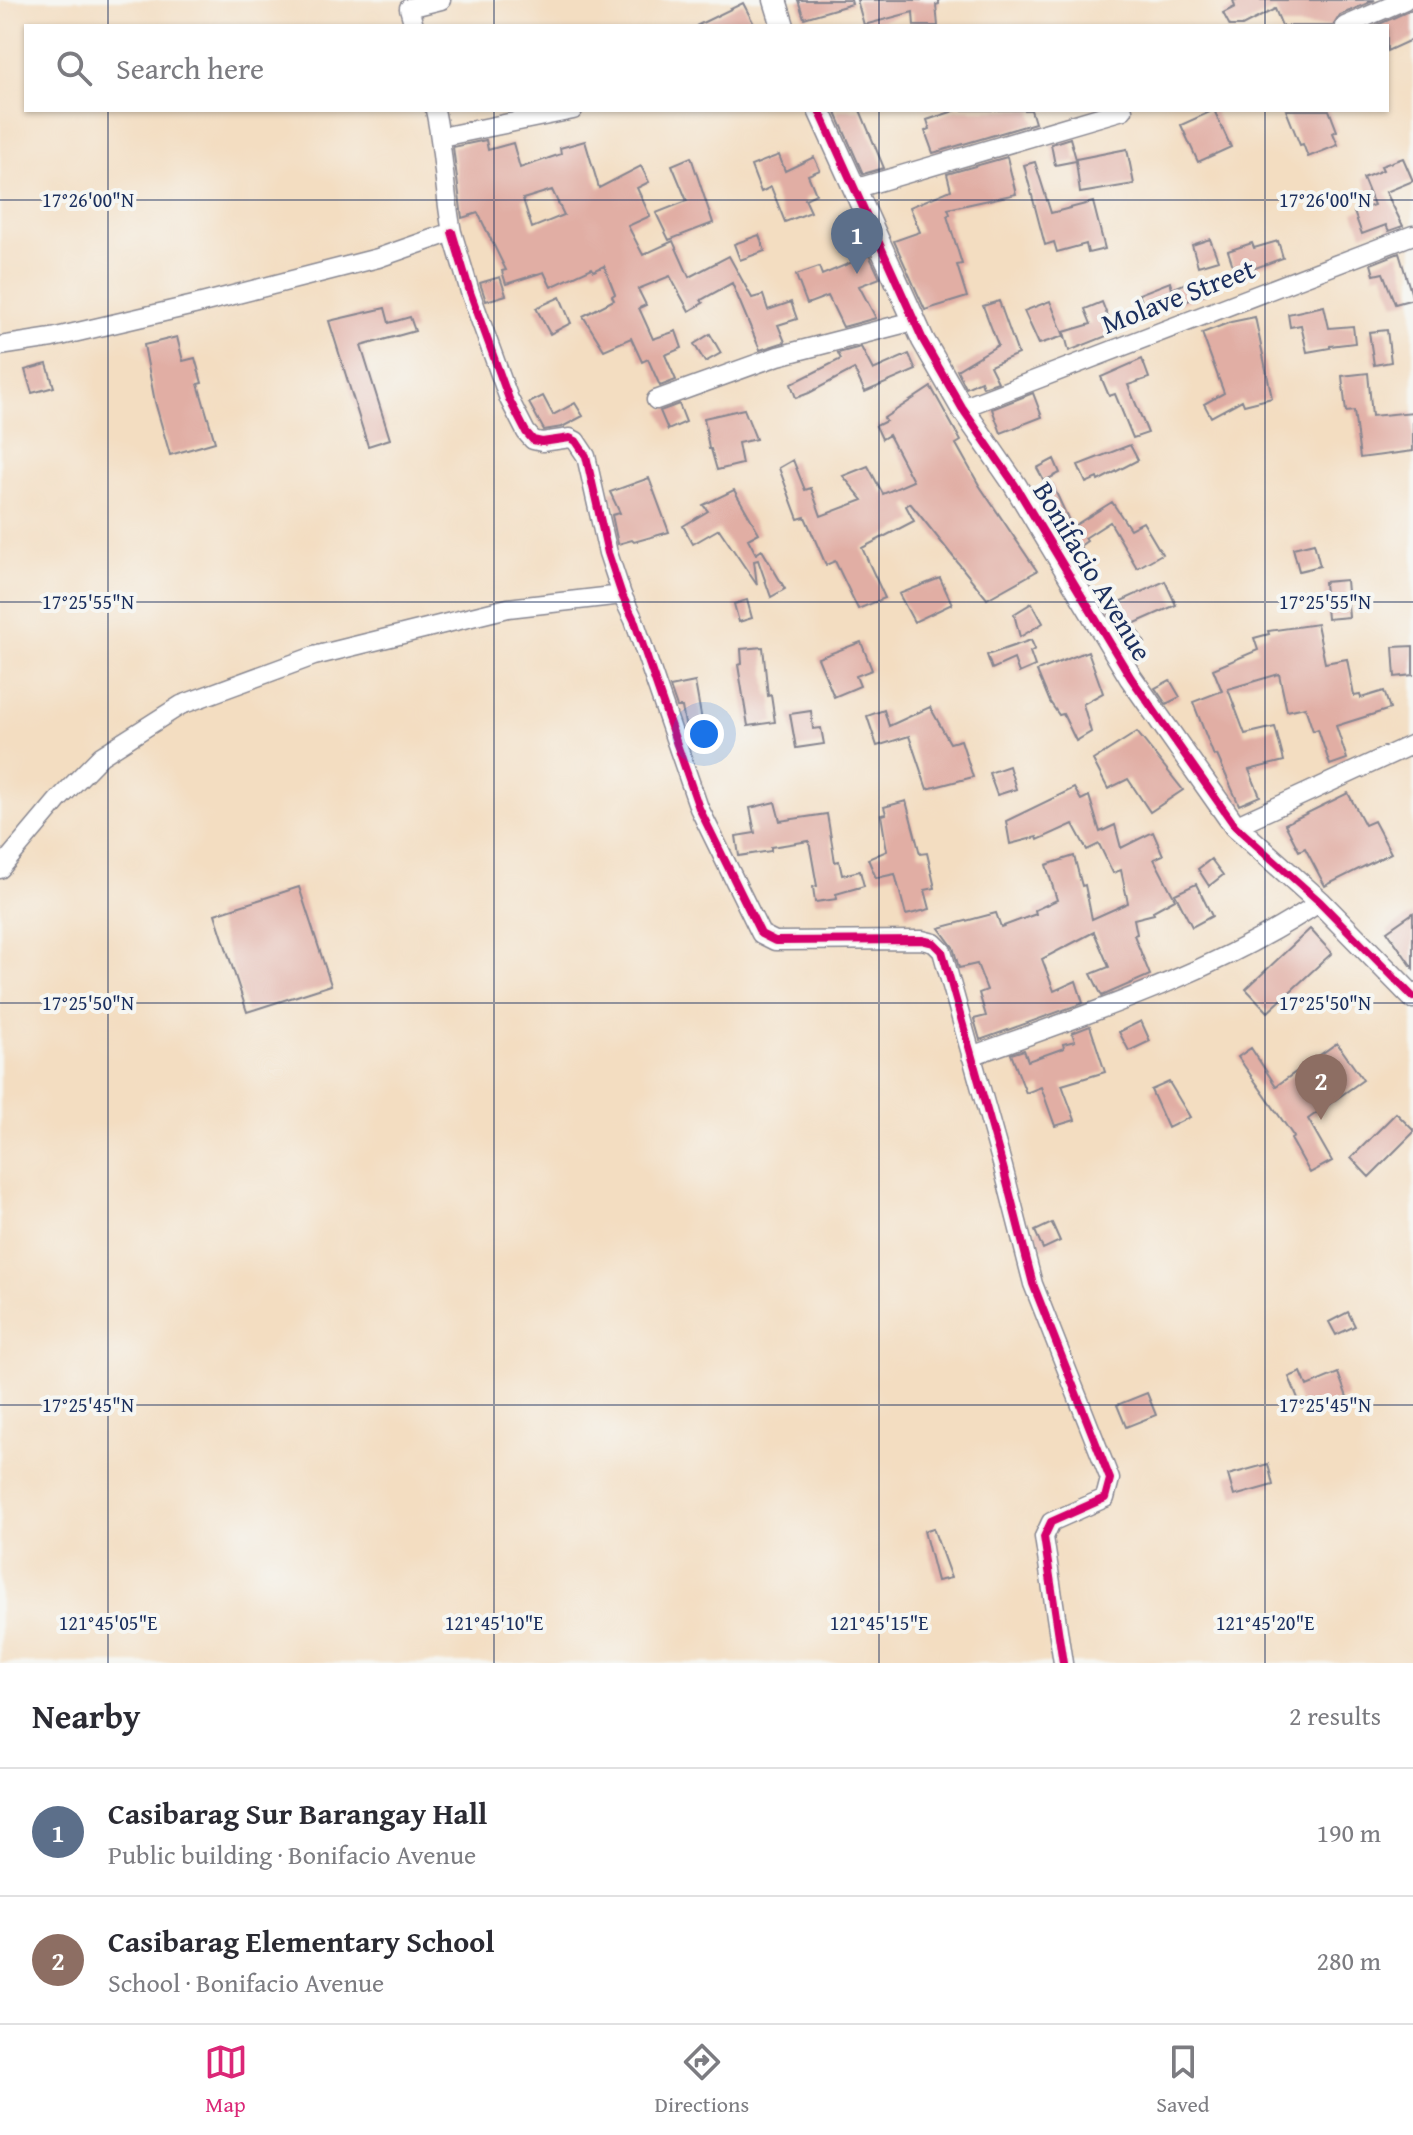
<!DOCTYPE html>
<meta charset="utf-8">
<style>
body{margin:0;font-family:"Gentium Book Plus",serif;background:#f7f7f7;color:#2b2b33}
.you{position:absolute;left:704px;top:734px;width:28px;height:28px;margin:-20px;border:6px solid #fff;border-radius:50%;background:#1a73e8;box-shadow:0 0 0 12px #1a73e833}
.badge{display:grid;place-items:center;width:52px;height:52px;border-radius:50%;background:#db2777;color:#fff;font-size:26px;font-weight:700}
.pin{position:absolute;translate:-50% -66px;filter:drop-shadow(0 2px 4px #0008)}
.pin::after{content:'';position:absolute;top:42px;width:28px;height:24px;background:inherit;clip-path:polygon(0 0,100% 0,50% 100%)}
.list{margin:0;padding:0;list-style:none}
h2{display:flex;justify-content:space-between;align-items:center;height:104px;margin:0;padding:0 32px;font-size:34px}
h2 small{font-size:26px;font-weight:400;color:#7c7c81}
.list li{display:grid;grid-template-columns:52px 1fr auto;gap:24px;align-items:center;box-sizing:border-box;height:128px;padding:0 32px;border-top:2px solid #e1e1e2}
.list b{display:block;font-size:30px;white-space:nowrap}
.list p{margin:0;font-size:26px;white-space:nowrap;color:#7c7c81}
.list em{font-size:26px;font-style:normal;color:#7c7c81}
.icon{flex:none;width:44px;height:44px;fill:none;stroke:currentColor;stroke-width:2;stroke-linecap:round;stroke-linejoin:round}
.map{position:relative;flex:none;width:1413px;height:1663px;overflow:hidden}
.search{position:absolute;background:#fff;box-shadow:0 2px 6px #0004;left:24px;right:24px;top:24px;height:88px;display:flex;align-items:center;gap:20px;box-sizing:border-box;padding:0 28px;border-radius:0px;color:#7c7c81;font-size:30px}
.sheet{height:360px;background:#fff}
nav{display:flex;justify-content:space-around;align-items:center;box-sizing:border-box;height:112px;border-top:2px solid #e1e1e2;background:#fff;font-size:22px;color:#7c7c81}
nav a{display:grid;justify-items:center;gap:4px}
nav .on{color:#db2777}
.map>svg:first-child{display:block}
.building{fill:#e1aea4;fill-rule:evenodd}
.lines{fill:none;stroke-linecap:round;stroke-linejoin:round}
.minor-casing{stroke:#878690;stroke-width:21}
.tertiary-casing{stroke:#878690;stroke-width:25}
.minor{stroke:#fff;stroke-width:18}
.tertiary{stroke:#fff;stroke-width:22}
.cycleway-casing{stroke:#f6f6f2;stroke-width:13}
.cycleway{stroke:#d6006c;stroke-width:8}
.ticks{fill:none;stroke:#1b2f5e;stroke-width:2;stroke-opacity:0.45}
.labels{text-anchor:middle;stroke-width:8;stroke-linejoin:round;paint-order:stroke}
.street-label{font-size:28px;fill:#1b2f5e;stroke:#f6f6f2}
.ticks-label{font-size:20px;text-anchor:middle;fill:#1b2f5e;stroke:#f6f6f2;stroke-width:8;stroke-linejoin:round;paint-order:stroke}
</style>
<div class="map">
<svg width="1413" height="1663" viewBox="0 0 1413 1663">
<rect width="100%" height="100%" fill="#f6f6f2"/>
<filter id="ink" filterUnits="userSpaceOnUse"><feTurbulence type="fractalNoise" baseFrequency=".0125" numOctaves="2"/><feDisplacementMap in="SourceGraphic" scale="16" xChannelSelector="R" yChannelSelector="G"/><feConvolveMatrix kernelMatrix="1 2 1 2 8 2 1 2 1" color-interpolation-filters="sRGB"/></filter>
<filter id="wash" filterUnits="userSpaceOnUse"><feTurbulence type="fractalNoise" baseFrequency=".006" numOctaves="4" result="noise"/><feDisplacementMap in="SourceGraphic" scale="32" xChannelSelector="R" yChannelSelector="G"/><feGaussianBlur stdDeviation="1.8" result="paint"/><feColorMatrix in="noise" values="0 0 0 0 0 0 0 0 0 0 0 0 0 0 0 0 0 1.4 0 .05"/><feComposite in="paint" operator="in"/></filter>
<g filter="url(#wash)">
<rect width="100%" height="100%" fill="#f3ddc1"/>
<g id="blocks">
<path class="building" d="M798,0H851L852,4L804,18Z
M857,0H939V4L936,5L938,26H914L913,12L864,25Z
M1233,0H1375L1340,15L1333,26H1282L1275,9L1242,26H1230L1223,13L1235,7Z
M743,3L755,26H696Z
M1413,9V39L1387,51V26H1375Z
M840,110H860L884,168L863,174L836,113Z
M957,110H1031L1035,123L933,153L925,131L930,129L927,120Z
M1214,110L1231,147L1198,162L1181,125Z
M1286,110H1329L1337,131L1333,133L1338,145L1308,157L1303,144L1300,145Z
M1070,138L1076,159L1127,149L1134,184L1080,193L1076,161L1055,165L1051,144Z
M486,140L488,150L513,143L520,168L561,154L560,148L585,141L599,188L641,166L649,182L637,188L650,216L628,226L643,255L673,241L689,277L729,256L752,298L763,295L768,310L791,302L797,319L778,325L785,342L760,350L732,283L701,300L703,303L689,311L670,276L638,289L646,305L639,308L653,339L676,331L682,348L665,355L676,380L660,386L648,359L642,362L631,338L604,350L583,316L614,300L612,296L615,294L604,266L594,271L592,268L551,287L544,272L506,284L502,271L506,270L478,213L462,218L453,147ZM552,190L564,215L532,228L523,199Z
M779,155L785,171L814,157L820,170L808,175L816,194L805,199L811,212L785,222L771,187L761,192L751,166Z
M691,157L713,223L669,240L656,213L687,201L672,165Z
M1007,157L1016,194L948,209L950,214L947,216L962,264L957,265L967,297L925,310L894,241L920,232L910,207L951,190L947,174Z
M1403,158L1413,181L1386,192L1403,226L1389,231L1386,225L1362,234L1354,212L1374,205L1363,178L1383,170L1381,166Z
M1035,162L1051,213L1093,202L1105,249L1088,253L1086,244L1057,252L1054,242L1045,245L1024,165Z
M759,235L765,251L740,260L734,244Z
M1210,239L1218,260L1198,266L1192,245Z
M1278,241L1283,258L1236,275L1228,251L1252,243L1254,248Z
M1399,253L1413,299L1395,304L1383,273L1374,275L1371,264Z
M869,255L880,278L859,286L876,318L843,327L828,296L807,304L796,275L819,267L822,275Z
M500,277L506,295L486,301L480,283Z
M1198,278L1205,295L1147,315L1139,294L1170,282L1172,289Z
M560,297L571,323L550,334L536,308Z
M999,301L1018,354L990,366L998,382L983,387L981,381L966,388L957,370L998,345L983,306Z
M1050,301L1064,336L1039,344L1024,311Z
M1102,302L1114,333L1069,351L1064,332L1091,324L1085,309Z
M1324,306L1329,328L1353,326L1355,343L1330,346V348L1307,352L1301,325L1290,327L1288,314Z
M385,308L389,323L410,317L415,331L361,346L390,439L368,446L329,321Z
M1255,317L1272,398L1244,405L1242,400L1211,417L1204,404L1224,393L1202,333L1231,322Z
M1387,330L1391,362L1374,365L1369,332Z
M710,334L721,353L705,362L694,344Z
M177,337L183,361L195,358L202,383L198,384L215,442L170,455L155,402L144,345Z
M861,347L873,370L909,354L916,370L865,392L854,369L809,393L796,398L791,384L841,359L838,353Z
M1142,359L1149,378L1128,385L1148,433L1133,438L1115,394L1109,396L1101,377Z
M47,364L54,387L32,393L25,370Z
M1368,373L1372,416L1413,412V451L1360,458L1354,411L1346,412L1342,376Z
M931,387L961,441L956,444L979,485L1037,571L987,599L910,503L906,506L914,521L862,548L885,598L858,609L835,561L826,565L805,517L798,519L779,468L793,460L805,490L811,488L821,516L863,500L843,476L868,466L883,494L913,481L889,435L882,439L876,426L886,421L884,418Z
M1033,393L1042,417L1001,433L992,409Z
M543,396L553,415L575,403L583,416L562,427L544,430L529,403Z
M679,404L686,422L668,430L660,411Z
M744,409L756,439L738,443L742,464L717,470L711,449H709L704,418Z
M1130,445L1138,460L1098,481L1097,478L1086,483L1078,465Z
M1054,459L1060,473L1044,481L1037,468Z
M649,478L669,532L634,542L632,540L618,544L612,515L620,513L610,492Z
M1052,484L1072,527L1112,502L1130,529L1143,522L1162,554L1137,568L1110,522L1085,538L1087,541L1080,546L1086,560L1078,563L1036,492Z
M734,490L759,533L748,539L756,554L762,550L785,589L771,597L758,560L754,561L757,585L719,529L693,544L683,526L708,511L703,505Z
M1314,543L1320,566L1299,571L1293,548Z
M940,578L952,604L914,622L899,594Z
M1346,580L1349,617L1327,619L1324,582Z
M1165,581L1176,605L1133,624L1145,643L1131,651L1106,608Z
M747,600L752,618L739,622L734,604Z
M1032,603L1043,623L1020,637L1014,614Z
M1317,624L1325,663L1347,659L1354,696L1360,695L1361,698L1384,691L1390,709L1336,726L1347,759L1330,765L1318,729L1313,731L1305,707L1287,711L1279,674L1228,689L1245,734L1275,727L1284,761L1249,770L1260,796L1239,805L1217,755L1214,756L1193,702L1222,691L1213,669L1258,650L1254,638L1269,634L1268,631Z
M1031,640L1035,649L1030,652L1035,666L1019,673L1014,659L992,669L987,655Z
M861,642L872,670L856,676L860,686L834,697L818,658Z
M1413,646V675L1395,677L1393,647Z
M763,647L768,696L771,695L775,722L748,726L738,665L742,664L741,649Z
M1088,651L1103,693L1083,704L1091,732L1076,741L1063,714L1059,715L1050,702L1037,671Z
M1170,680L1180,697L1166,704L1155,688Z
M695,682L702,721L708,720L711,737L688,741L682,707H677L670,687Z
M930,707L950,743L961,740L973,777L927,789L909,736L877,746L867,716L884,710L889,726Z
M811,711L813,729L821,728L824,744L796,748L790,714Z
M1137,732L1183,790L1150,812L1128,779L1108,789L1093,760Z
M1009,766L1016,789L997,795L989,773Z
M1074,788L1081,800L1089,796L1100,832L1115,825L1121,848L1153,832L1163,855L1154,859L1175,899L1153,911L1154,914L1134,919L1137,934L1134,935L1150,975L1102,996L1091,974L1109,967L1094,932L1042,959L1054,991L1076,981L1083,1003L980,1040L974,1019L986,1016L979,993L987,990L977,964L959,968L953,947L939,928L996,913L1001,927L1036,914L1035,910L1057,900L1046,865L1074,856L1082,886L1085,885L1092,919L1128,903L1121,870L1113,873L1099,844L1087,850L1073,824L1038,840L1037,837L1010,844L1006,821Z
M1348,793L1365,825L1374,821L1391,853L1325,886L1305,848L1299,851L1285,824Z
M906,801L920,854L927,853L935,888L925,890L930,909L906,915L895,874L876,878L868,859L887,851L881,815L886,814L884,807Z
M775,802L780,821L827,814L835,862L839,861L842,875L860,871L864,886L836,894L837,899L815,902L813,887L817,886L809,841L771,847V851L739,856L736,836L755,833L750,808Z
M1211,859L1223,875L1209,886L1198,869Z
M1196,884L1212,916L1192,927L1175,894Z
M299,887L331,985L247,1012L215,914Z
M1413,913V968L1387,931Z
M1310,929L1332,953L1268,1012L1246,989Z
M1141,1021L1150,1041L1129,1051L1119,1032Z
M1090,1026L1105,1072L1062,1085L1075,1120L1055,1126L1041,1087L1026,1093L1011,1054L1024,1050L1028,1061L1064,1048L1063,1044L1075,1041L1072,1033Z
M1337,1043L1363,1080L1308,1119L1332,1161L1310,1173L1291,1139L1294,1137L1238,1057L1251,1048L1276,1086Z
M1169,1082L1190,1117L1168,1128L1151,1090Z
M1396,1113L1413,1130V1133L1369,1177L1351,1158Z
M1052,1223L1060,1241L1043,1249L1035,1231Z
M1348,1312L1355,1326L1336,1335L1329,1322Z
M1301,1372L1307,1386L1338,1373L1347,1397L1325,1406L1322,1400L1302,1408L1289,1377Z
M1147,1393L1156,1415L1126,1427L1117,1405Z
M1268,1464L1273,1485L1234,1496L1228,1475Z
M933,1528L951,1578L937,1581L924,1531Z"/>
</g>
</g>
<g filter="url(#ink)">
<use href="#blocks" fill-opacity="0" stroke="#878690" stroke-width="2"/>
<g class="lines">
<defs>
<path id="minor" d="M414,26L409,8L441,0
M1345,26L1405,0
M441,137L573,110
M854,189L1123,110
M452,232L470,292L509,399L526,432L533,440L542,442L570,438L576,441L586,456L608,553L622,595L634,620L699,808L761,934L775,941L922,940L934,943L942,951L1003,1167L1033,1284L1110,1479L1105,1498L1051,1522L1044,1537L1063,1663
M0,346L52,338L194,305L378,258L452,232C444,191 444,150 435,110
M656,400L778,356L914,321
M962,408L1413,235
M1235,826L1413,744
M0,869L58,800L101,756L181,705L314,656L508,608L622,595
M971,1056C1091,1013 1214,973 1320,902"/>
<path id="tertiary" d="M775,0L783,26
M819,110L923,340L962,408L1015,485L1131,678L1235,826L1320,902L1413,997"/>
</defs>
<use href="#minor" class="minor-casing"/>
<use href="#tertiary" class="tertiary-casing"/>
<use href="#minor" class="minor"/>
<use href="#tertiary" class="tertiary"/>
<defs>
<path id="cycleway" d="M819,110L923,340L962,408L1015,485L1131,678L1235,826L1320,902L1413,997
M452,232L470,292L509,399L526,432L533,440L542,442L570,438L576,441L586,456L608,553L622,595L634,620L699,808L761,934L775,941L922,940L934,943L942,951L1003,1167L1033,1284L1110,1479L1105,1498L1051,1522L1044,1537L1063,1663"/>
</defs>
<use href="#cycleway" class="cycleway-casing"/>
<use href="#cycleway" class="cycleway"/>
</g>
</g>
<path class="ticks" d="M108,0V26M494,0V26M879,0V26M1265,0V26M108,110V1663M494,110V1663M879,110V1663M1265,110V1663M0,200H1413M0,602H1413M0,1003H1413M0,1405H1413"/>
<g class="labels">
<g class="street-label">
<text transform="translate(1178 296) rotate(-21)" y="10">Molave Street</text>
<text transform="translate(1093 571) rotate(59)" y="10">Bonifacio Avenue</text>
</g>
</g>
<g class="ticks-label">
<text x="88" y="207">17°26'00"N</text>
<text x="1325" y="207">17°26'00"N</text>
<text x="88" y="609">17°25'55"N</text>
<text x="1325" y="609">17°25'55"N</text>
<text x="88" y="1010">17°25'50"N</text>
<text x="1325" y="1010">17°25'50"N</text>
<text x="88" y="1412">17°25'45"N</text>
<text x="1325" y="1412">17°25'45"N</text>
<text x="108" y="1630">121°45'05"E</text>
<text x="494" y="1630">121°45'10"E</text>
<text x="879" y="1630">121°45'15"E</text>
<text x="1265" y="1630">121°45'20"E</text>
</g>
</svg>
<div class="you"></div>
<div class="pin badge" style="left:857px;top:274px;background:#5c6f8a">1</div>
<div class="pin badge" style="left:1321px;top:1120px;background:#8d6e63">2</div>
<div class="search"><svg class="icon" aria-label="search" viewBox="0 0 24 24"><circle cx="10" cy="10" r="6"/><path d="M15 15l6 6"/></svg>Search here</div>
</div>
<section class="sheet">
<h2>Nearby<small>2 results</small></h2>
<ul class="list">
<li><span class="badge" style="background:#5c6f8a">1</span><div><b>Casibarag Sur Barangay Hall</b><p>Public building · Bonifacio Avenue</p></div><em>190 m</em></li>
<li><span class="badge" style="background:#8d6e63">2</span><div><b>Casibarag Elementary School</b><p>School · Bonifacio Avenue</p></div><em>280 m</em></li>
</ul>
</section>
<nav>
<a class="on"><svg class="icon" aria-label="map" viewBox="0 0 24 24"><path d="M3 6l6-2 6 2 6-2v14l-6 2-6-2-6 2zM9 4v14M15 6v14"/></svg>Map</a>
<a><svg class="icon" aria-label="directions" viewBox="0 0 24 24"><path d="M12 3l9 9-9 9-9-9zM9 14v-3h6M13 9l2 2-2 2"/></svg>Directions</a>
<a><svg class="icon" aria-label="saved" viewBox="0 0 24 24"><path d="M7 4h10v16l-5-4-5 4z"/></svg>Saved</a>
</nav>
